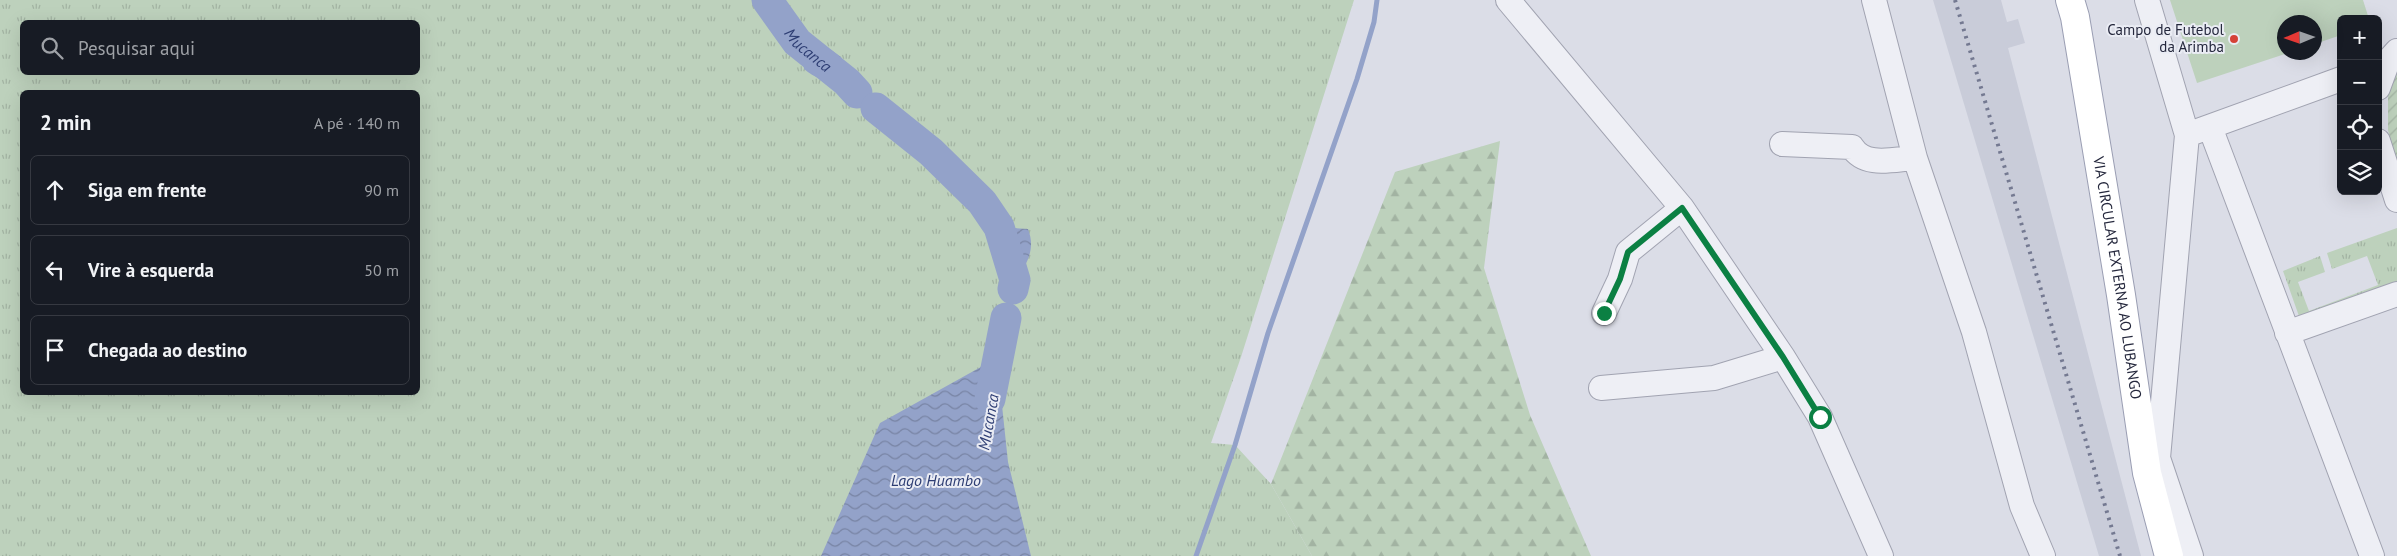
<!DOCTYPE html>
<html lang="pt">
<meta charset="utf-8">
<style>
body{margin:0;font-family:"PT Sans",sans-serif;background:#20242c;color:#f1f3f6}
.controls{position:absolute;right:15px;top:15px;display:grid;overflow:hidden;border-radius:8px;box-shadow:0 5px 20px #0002}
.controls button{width:45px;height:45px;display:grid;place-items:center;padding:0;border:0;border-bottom:1px solid #363941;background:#171b24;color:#f1f3f6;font:25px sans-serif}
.compass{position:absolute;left:2277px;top:15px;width:45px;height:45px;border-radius:50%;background:#171b24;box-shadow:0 5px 20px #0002;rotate:268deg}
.stop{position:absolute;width:15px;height:15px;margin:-11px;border:4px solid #0b8043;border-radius:50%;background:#fff}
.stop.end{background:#0b8043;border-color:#fff;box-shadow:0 1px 5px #0008}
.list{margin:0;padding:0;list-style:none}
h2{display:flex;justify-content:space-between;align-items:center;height:65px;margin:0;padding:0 20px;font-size:21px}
h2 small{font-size:16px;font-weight:400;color:#9ea1a6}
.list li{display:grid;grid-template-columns:32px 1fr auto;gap:15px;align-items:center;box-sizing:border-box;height:70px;margin:0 10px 10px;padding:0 10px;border:1px solid #363941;border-radius:8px}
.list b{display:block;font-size:19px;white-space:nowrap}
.list em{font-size:16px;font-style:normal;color:#9ea1a6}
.icon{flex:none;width:28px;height:28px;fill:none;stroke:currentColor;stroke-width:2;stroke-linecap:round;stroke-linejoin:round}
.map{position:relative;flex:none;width:2397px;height:556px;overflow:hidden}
.search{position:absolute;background:#171b24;box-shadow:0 5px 20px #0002;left:20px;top:20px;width:400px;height:55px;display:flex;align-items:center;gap:12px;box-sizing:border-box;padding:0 18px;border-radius:8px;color:#9ea1a6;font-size:19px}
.panel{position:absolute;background:#171b24;box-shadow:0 5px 20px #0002;left:20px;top:90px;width:400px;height:305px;border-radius:8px}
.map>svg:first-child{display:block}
.built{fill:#c9ccd9}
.grass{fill:url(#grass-tufts);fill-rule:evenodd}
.forest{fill:url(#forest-firs)}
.garden{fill:url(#garden-furrows)}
.pitch{fill:#bdd1bc}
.water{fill:url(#water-waves)}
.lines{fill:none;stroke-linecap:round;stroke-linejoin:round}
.stream{stroke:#93a2c9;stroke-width:5}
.river{stroke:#93a2c9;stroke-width:31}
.minor-casing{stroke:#a1a3b1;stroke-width:26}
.major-casing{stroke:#9a9eb3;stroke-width:30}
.minor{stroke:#eeeff5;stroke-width:24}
.major{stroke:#fff;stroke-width:28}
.rail{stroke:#747991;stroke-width:4;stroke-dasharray:2.5 5;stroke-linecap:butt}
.route{stroke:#0b8043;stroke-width:6}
.poi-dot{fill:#d54237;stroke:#eaecf4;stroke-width:2}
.labels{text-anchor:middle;stroke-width:4;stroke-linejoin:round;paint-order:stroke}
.poi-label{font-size:15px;fill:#25283d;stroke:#eaecf4;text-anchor:end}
.street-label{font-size:15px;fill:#25283d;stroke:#eaecf4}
.water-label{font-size:16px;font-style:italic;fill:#2d3d73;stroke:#eaecf4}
</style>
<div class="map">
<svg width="2397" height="556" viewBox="0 0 2397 556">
<defs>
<pattern id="grass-tufts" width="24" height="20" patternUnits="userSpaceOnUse" patternTransform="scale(1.25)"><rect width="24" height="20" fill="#bdd1bc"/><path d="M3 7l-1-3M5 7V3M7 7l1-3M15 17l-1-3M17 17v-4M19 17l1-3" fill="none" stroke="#a2b3a2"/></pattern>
<pattern id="forest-firs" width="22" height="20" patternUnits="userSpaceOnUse" patternTransform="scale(1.25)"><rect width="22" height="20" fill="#bdd1bc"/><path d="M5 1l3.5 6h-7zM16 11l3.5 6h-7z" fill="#a2b3a2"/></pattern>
<pattern id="garden-furrows" width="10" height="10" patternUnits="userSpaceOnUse" patternTransform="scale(1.25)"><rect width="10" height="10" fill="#bdd1bc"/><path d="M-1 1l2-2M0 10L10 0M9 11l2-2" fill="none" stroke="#a2b3a2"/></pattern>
<pattern id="water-waves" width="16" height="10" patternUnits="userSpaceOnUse" patternTransform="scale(1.25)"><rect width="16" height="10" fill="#93a2c9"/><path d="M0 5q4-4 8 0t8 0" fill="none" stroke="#7884a4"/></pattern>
</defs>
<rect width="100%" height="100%" fill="#dbdde7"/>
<path class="built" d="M1933,0H2001L2007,22L2018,19L2025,43L2008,48L2141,556H2099Z"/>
<path class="grass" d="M0,0H1354L1241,357L1211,443L1235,445L1271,484L1312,556H0ZM22,22H418V72H22ZM22,92H418V392H22Z
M2397,228V282L2300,319L2283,271L2320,256L2325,272L2298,282L2309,311L2378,285L2367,256L2332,269L2327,253Z"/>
<path class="forest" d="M1500,141L1484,268L1530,415L1591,556H1312L1271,484L1395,172Z"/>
<path class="garden" d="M2397,69V166L2388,130V90Z"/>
<path class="pitch" d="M2170,0H2363L2369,19H2341V35L2315,44L2314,22H2284V52L2288,53L2197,83Z"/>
<path class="water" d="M797,42L814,48L830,49L841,57L848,71L847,82C833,85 816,79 804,69L803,59L794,48Z
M999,227L1028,229C1036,249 1027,265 1015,280L1005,279C994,263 998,246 999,227Z
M997,358L1008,462L1031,556H821L880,423Z"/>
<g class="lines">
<path class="stream" d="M1196,556L1235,445L1268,333L1357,79L1374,22L1377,0"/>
<g class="river">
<path id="s1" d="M767,0L797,42L847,82L857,93"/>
<path d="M876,108L931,152L982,202L999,227L1015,280L1013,289"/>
<path d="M990,399L1006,318"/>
</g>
<defs>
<path id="minor" d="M1508,0L1682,208L1783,357L1820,417L1881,556
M1874,0L1915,158L1974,332L2022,506L2043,556
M2147,0L2187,135L2158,458L2191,556
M2378,88L2388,61L2397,51
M2210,127L2372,556
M2195,132L2341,79
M2378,141L2397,200
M1782,144L1852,147C1865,168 1894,159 1915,158
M1604,313L1620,279L1628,252L1682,208
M2287,333L2397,294
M1601,388L1714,378L1783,357"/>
<g id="major">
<path id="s2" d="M2070,0L2075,17L2121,295L2147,473L2169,556"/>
</g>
</defs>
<use href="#minor" class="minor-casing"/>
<use href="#major" class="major-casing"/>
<use href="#minor" class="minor"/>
<use href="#major" class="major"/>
<path class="rail" d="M1955,0L2120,556"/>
</g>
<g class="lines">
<path class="route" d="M1604,313L1620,279L1628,252L1682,208L1783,357L1820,417"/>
</g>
<circle class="poi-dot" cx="2234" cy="39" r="5"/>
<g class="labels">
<g class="poi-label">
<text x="2224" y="35">Campo de Futebol<tspan x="2224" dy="17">da Arimba</tspan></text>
</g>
<g class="street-label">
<text dy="5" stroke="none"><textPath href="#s2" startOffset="282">VIA CIRCULAR EXTERNA AO LUBANGO</textPath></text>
</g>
<g class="water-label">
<text dy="6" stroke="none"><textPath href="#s1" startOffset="65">Mucanca</textPath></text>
<text transform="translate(988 422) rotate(-80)" y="6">Mucanca</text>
<text x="936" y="486">Lago Huambo</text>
</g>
</g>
</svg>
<div class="controls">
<button>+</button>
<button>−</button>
<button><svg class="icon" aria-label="locate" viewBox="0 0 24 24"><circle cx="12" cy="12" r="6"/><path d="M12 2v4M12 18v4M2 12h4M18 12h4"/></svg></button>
<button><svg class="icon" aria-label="layers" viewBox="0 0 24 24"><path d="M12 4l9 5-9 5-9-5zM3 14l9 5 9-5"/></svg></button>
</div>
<svg class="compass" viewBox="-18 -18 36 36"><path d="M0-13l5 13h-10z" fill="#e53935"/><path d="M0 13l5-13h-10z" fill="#9ea1a6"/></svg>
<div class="stop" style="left:1820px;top:417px"></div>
<div class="stop end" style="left:1604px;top:313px"></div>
<div class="search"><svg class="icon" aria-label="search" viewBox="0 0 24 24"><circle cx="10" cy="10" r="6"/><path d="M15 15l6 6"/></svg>Pesquisar aqui</div>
<section class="panel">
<h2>2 min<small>A pé · 140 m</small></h2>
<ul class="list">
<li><svg class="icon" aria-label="ahead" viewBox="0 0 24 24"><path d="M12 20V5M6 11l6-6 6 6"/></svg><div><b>Siga em frente</b></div><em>90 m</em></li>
<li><svg class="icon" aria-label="left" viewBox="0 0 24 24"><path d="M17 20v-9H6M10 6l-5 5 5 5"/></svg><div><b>Vire à esquerda</b></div><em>50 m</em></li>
<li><svg class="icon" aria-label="arrive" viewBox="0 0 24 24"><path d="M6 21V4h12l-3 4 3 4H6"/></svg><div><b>Chegada ao destino</b></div></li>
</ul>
</section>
</div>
